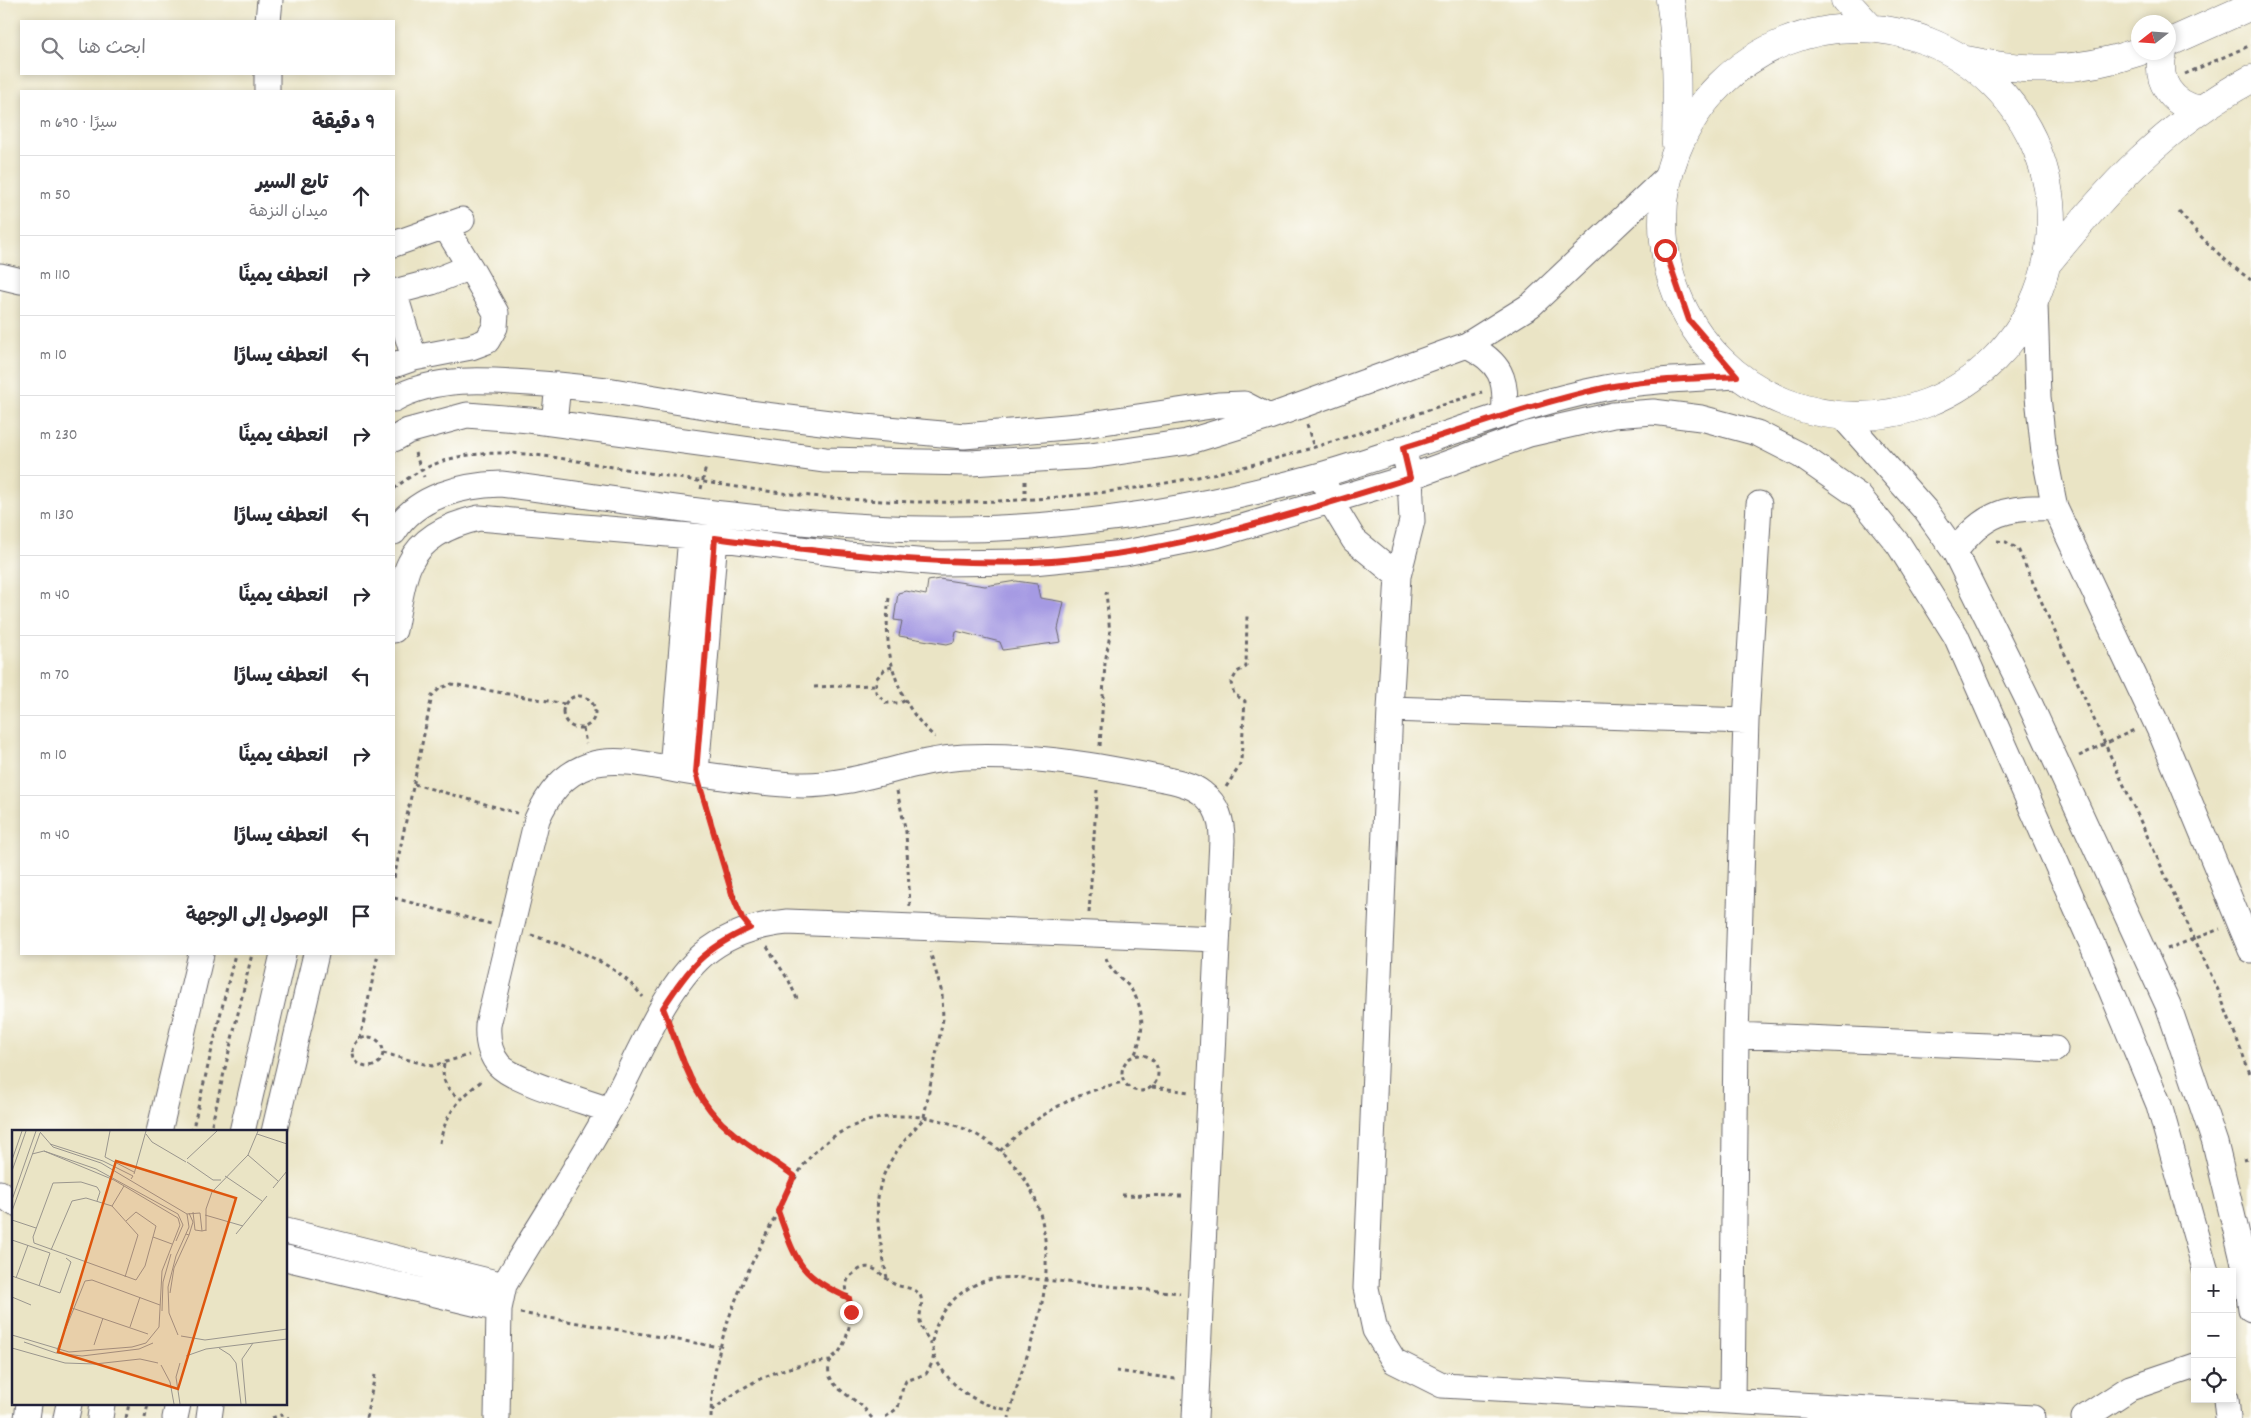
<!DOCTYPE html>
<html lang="ar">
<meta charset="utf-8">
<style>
body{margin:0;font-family:Dekko,"Playpen Sans Arabic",sans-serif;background:#f2f2f3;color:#2b2b33;direction:rtl}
.controls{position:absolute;right:15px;bottom:15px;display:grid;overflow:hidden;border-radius:0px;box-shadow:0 2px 8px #0003}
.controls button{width:45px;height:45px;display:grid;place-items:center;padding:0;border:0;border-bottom:1px solid #e1e1e2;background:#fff;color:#2b2b33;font:25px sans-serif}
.compass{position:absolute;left:2131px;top:15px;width:45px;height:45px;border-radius:50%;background:#fff;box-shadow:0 2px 8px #0003;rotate:253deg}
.stop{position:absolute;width:15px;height:15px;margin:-11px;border:4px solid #d93025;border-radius:50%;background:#fff}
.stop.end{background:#d93025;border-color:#fff;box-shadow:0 1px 5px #0008}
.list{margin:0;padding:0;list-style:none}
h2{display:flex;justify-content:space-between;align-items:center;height:65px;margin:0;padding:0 20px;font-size:21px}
h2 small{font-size:16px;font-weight:400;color:#7c7c81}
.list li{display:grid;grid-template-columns:32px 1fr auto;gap:15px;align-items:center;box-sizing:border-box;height:80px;padding:0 20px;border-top:1px solid #e1e1e2}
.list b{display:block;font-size:19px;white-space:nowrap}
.list p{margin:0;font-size:16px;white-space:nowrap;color:#7c7c81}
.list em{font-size:16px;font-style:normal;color:#7c7c81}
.icon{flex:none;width:28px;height:28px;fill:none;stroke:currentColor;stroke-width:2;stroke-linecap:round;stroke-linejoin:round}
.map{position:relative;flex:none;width:2251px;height:1418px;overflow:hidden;direction:ltr}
.search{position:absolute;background:#fff;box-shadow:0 2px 8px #0003;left:20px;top:20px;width:375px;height:55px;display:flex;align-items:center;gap:12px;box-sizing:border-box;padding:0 18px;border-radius:0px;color:#7c7c81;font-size:19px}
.panel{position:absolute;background:#fff;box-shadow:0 2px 8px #0003;left:20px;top:90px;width:375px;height:865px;border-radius:0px;direction:rtl}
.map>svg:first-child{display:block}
.building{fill:#a59ae3}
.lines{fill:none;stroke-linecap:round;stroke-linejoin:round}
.minor-casing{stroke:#68666b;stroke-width:27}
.tertiary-casing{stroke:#68666b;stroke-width:29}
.path{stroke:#68666b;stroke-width:3;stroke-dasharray:4 4;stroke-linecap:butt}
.minor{stroke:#fff;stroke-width:25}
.tertiary{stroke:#fff;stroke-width:28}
.route{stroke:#d93025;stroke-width:6}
.inset-road{fill:none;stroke:#9a968e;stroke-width:1}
.view{fill:#de560e;fill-opacity:0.15;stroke:#de560e;stroke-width:2.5}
.inset-edge{fill:none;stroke:#22223b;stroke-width:2.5}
</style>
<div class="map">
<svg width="2251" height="1418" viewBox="0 0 2251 1418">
<rect width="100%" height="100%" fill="#fdfcf7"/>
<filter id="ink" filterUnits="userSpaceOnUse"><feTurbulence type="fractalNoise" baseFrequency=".02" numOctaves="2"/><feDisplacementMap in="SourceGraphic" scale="10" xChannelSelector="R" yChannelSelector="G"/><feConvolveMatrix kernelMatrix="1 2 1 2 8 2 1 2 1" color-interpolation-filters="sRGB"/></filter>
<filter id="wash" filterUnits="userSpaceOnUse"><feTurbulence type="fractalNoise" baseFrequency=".0096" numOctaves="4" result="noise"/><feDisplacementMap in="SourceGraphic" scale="20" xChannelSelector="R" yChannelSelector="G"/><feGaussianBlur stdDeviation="1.12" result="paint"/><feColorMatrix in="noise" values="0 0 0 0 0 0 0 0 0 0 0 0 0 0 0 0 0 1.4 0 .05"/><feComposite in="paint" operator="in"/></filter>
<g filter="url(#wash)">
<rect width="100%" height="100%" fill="#eae4c5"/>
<g id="blocks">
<path class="building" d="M939,579L985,586L1016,581L1037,584L1040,598L1064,602L1058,629L1061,642L1003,650L1000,642L956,631L954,642L947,644L899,636L902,621L894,620L898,593L906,591L926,595L928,581Z"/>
</g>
</g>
<g filter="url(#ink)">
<use href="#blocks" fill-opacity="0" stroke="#68666b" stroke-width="1"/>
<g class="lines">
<defs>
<path id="minor" d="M268,21L270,0
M267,74V91
M394,244L462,220
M0,276L21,281
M394,292L432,282L470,267L445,226
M394,292L414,358
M2035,304L2038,397L2044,453L2055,508L2161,733L2251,950
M1467,345C1500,362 1508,378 1504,415
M394,365L414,358L471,347L487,341L495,327L496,313L470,267
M394,399C442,372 505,382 558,385
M1843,417L1926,511L1955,552L2028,700L2168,1005L2215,1143L2245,1268L2251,1309
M554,423L558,385L607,390L741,412L854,426L964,436L1077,426L1218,405L1244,404L1269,417
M394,439L408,431L467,415L529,420L825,460L970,463L1090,456L1187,442L1269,417L1467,345L1531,305L1668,176
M1403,448L1410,477L1412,521L1398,576L1390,709L1366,1288L1375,1330L1394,1361L1442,1385L2033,1418
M1326,487L1331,502L1354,540L1398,576
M394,532C416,496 462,485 501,484C624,500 747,521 871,527C963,533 1057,527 1148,513C1206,504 1264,491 1321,475C1416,448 1508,407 1605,388C1648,380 1693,379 1737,376
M1955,552C1983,512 2009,506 2055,508
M394,630C398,612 402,578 410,563C423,536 452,524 479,518L715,538L848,555L940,563L1033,562L1125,553L1216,535L1410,477L1529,434L1613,415L1653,412L1701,418L1757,433L1800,455L1859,496L1899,545L1956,636L2092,944L2159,1105L2206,1272
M1390,709L1746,721
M672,769L691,536
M696,773L715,538
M1736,1035L2055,1049
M609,1110C585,1101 514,1082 499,1065C489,1053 487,1040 488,1025L537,819C548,794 563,774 590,765C620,755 664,769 695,773C727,778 772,785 804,785C859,785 910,760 964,757C1026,754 1088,764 1148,776C1166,780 1188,782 1202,793C1218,805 1222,821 1222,840L1195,1418
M159,1132L201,954
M242,1132L283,954
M274,1132L316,954
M0,1193L14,1203
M286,1231L504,1285
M286,1258L499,1309
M2226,1399L2228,1418
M1732,1401L1736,1035L1746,721L1759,504
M27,1418L29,1404
M66,1418L69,1404
M100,1418L102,1404
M175,1418L178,1404
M209,1418L211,1404
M497,1418L499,1309L504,1285C539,1226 577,1169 610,1109C636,1062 663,989 704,954C728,934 757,925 787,922L1217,939
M2084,1418L2130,1388L2195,1366"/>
<path id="tertiary" d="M1670,0C1678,47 1677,96 1676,144
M1845,0L1870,27
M1663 222a194 194 0 1 1 388 0a194 194 0 1 1-388 0Z
M2168,43L2251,6
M2163,52C2155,81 2171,104 2200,110
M1966,60C2028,73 2079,72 2138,52
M2049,261C2112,185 2162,127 2251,79"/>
</defs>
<use href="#minor" class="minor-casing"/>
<use href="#tertiary" class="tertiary-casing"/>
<path class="path" d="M2185,74L2251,45
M2179,212C2201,238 2223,260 2251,280
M1307,425L1314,448
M415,453L424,477
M1025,481V500
M394,489C418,468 448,456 480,454C524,450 570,460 613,467C672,477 731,487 791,494C948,511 1109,502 1263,462C1337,442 1409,416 1482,392
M701,489L706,466
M1997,541L2006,542L2018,549L2105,744L2218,990L2251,1076
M889,598C882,648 895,703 935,737
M892,667L885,669L876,679V692L886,703H900L906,700
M814,687L875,685
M563 712a16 16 0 1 1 32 0a16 16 0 1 1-32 0Z
M583,728L586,744
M1100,746L1105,663L1110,634L1106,592
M2079,756L2134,730
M414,784L517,813
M1226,787L1239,767L1241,760L1245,701L1234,694L1231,683L1237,672L1246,667L1247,616
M897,791L906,832L910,906
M703,796L739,911
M394,878L432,696L440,688L452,684L565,704
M394,898L491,924
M1089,913L1097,790
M531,935C574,949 613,960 643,997
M767,947L789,981L798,1001
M2167,949L2220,929
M1106,958C1110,969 1116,974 1125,982C1145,1003 1146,1031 1134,1056
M674,1034C681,1053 688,1072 697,1090C718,1129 760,1151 794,1176
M353 1052a15 15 0 1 1 30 0a15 15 0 1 1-30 0Z
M360,1039L378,954
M383,1053L432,1066L469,1055
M1122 1073a18 18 0 1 1 36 0a18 18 0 1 1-36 0Z
M444,1064C441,1079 446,1090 460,1098
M1152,1087L1190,1092
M924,1117L943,1019L942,993L930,951
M192,1132L235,954
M210,1132L252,954
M440,1143C445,1113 460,1098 484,1079
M1000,1151C1036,1115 1074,1093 1123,1082
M2243,1160L2251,1158
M1122,1195L1184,1196
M778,1211C796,1260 798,1276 849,1298
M887,1278C872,1199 868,1179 925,1117
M520,1313L719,1347
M932,1342C937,1310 961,1286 992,1279C1012,1275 1037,1280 1057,1281C1098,1285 1139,1289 1180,1293
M934,1356C950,1387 975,1405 1010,1410
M1116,1371L1176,1379
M712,1411C747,1381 784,1364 831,1361
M126,1418L129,1404
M145,1418L148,1404
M272,1418L281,1415L289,1418
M366,1418L375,1375
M711,1418C712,1342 740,1285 774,1219C789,1190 799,1163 826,1142C889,1093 988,1117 1027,1183C1041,1206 1046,1233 1046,1259C1048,1314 1020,1365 1009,1418
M872,1418C869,1415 866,1410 863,1407C850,1395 820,1383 831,1360C832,1357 837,1354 839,1352C844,1345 847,1336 849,1327C853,1311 844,1291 847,1282C848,1277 853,1274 857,1271C873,1259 883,1279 896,1285C904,1288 914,1287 920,1295C924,1303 919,1312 920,1321C925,1344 944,1346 926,1374L906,1381L903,1387L898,1408L884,1418"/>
<use href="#minor" class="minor"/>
<use href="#tertiary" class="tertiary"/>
</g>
</g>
<g class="lines" filter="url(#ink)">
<path class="route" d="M851,1312L849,1298C798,1276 796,1260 778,1211L794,1176C769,1157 738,1141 717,1118C689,1088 678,1045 663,1008C690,966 704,949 750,928L742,918L732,894L696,773L715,538C821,552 924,565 1031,562C1161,557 1287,516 1410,478L1403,448C1470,427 1536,403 1604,388C1647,379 1693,379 1737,376L1689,320L1665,250"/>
</g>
<g transform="translate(12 1130)">
<rect width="275" height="275" fill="#eae4c5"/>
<path class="inset-road" d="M98,1L93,27L122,42M28,2L41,17L89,33L175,84L177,97L164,126L156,157L157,183L166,205M134,4L140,12L174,32M245,4L275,14M38,14L91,31L121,46L119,49M20,24L32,21L84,39L166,84L171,95L164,111M236,25L266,51M175,29L205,1M0,30L10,1M175,32L201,50H209M0,41L14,1M122,44L134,1M213,46L250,71M261,58L275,41M0,70L24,1M85,71L88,62L85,57L69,52L41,53L21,107L22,113L124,150L133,136L144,96L124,82L114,91M100,76L112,56M0,81L28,3M181,82L183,100L190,101M177,83L181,92L177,105M175,84L188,83L190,101L194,100M193,85L231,96M0,90L24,98M194,101V79L200,62L236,25L246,1M224,104L255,66M141,107L160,114M0,110L38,123M39,120L60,71L74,68L100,76L126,105L113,147M0,146L48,163L59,132L54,128M4,148L16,115M27,156L38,123M158,163L162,138L177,105L174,104M0,167L19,175M60,178L136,204M150,181L151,152L159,124M118,197L128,167M0,205L57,222L120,217L134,213L147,197L150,141L168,95L166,88L102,50L32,21M169,206L193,210L275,199M12,212L44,223L70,226L127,219L141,213M82,215L91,188M0,218L53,233L83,234L128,229L146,233M207,218L218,225L224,233L229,274M45,220L73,151L80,150L148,175M174,226L194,219L275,209M149,235L158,252L162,274M168,274L164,247L168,233M234,274L230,229L241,213"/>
<path class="view" d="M104,31L224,68L166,259L46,222Z"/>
<rect width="275" height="275" class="inset-edge"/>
</g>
</svg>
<div class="controls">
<button>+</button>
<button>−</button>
<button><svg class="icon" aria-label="locate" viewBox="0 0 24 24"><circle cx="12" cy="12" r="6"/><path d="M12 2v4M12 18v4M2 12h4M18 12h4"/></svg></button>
</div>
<svg class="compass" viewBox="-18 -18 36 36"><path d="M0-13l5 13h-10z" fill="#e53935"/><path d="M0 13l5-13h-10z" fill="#7c7c81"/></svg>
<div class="stop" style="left:1665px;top:250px"></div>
<div class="stop end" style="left:851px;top:1312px"></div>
<div class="search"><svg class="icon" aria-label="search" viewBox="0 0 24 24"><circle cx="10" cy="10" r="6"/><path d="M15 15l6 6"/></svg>ابحث هنا</div>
<section class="panel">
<h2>9 دقيقة<small>سيرًا · 690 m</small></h2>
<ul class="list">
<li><svg class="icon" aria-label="ahead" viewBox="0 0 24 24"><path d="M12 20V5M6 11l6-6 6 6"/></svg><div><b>تابع السير</b><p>ميدان النزهة</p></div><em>50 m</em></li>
<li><svg class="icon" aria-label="right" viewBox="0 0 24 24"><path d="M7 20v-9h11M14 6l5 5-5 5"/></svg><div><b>انعطف يمينًا</b></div><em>110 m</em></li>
<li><svg class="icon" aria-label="left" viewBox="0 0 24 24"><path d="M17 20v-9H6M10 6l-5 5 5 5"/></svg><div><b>انعطف يسارًا</b></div><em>10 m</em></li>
<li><svg class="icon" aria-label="right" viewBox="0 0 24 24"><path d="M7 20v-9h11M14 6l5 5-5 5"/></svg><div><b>انعطف يمينًا</b></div><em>230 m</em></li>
<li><svg class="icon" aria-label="left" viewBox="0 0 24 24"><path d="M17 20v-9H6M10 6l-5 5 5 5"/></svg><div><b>انعطف يسارًا</b></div><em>130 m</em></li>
<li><svg class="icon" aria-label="right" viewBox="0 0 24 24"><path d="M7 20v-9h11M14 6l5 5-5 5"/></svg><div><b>انعطف يمينًا</b></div><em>40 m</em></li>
<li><svg class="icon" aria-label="left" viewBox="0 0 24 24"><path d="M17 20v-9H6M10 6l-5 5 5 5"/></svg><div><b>انعطف يسارًا</b></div><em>70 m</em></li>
<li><svg class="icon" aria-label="right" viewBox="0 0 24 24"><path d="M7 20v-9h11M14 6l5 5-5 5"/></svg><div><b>انعطف يمينًا</b></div><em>10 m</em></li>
<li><svg class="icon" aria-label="left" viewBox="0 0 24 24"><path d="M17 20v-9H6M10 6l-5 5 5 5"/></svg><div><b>انعطف يسارًا</b></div><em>40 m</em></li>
<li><svg class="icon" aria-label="arrive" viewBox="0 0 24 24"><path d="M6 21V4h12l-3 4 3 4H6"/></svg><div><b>الوصول إلى الوجهة</b></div></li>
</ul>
</section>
</div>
